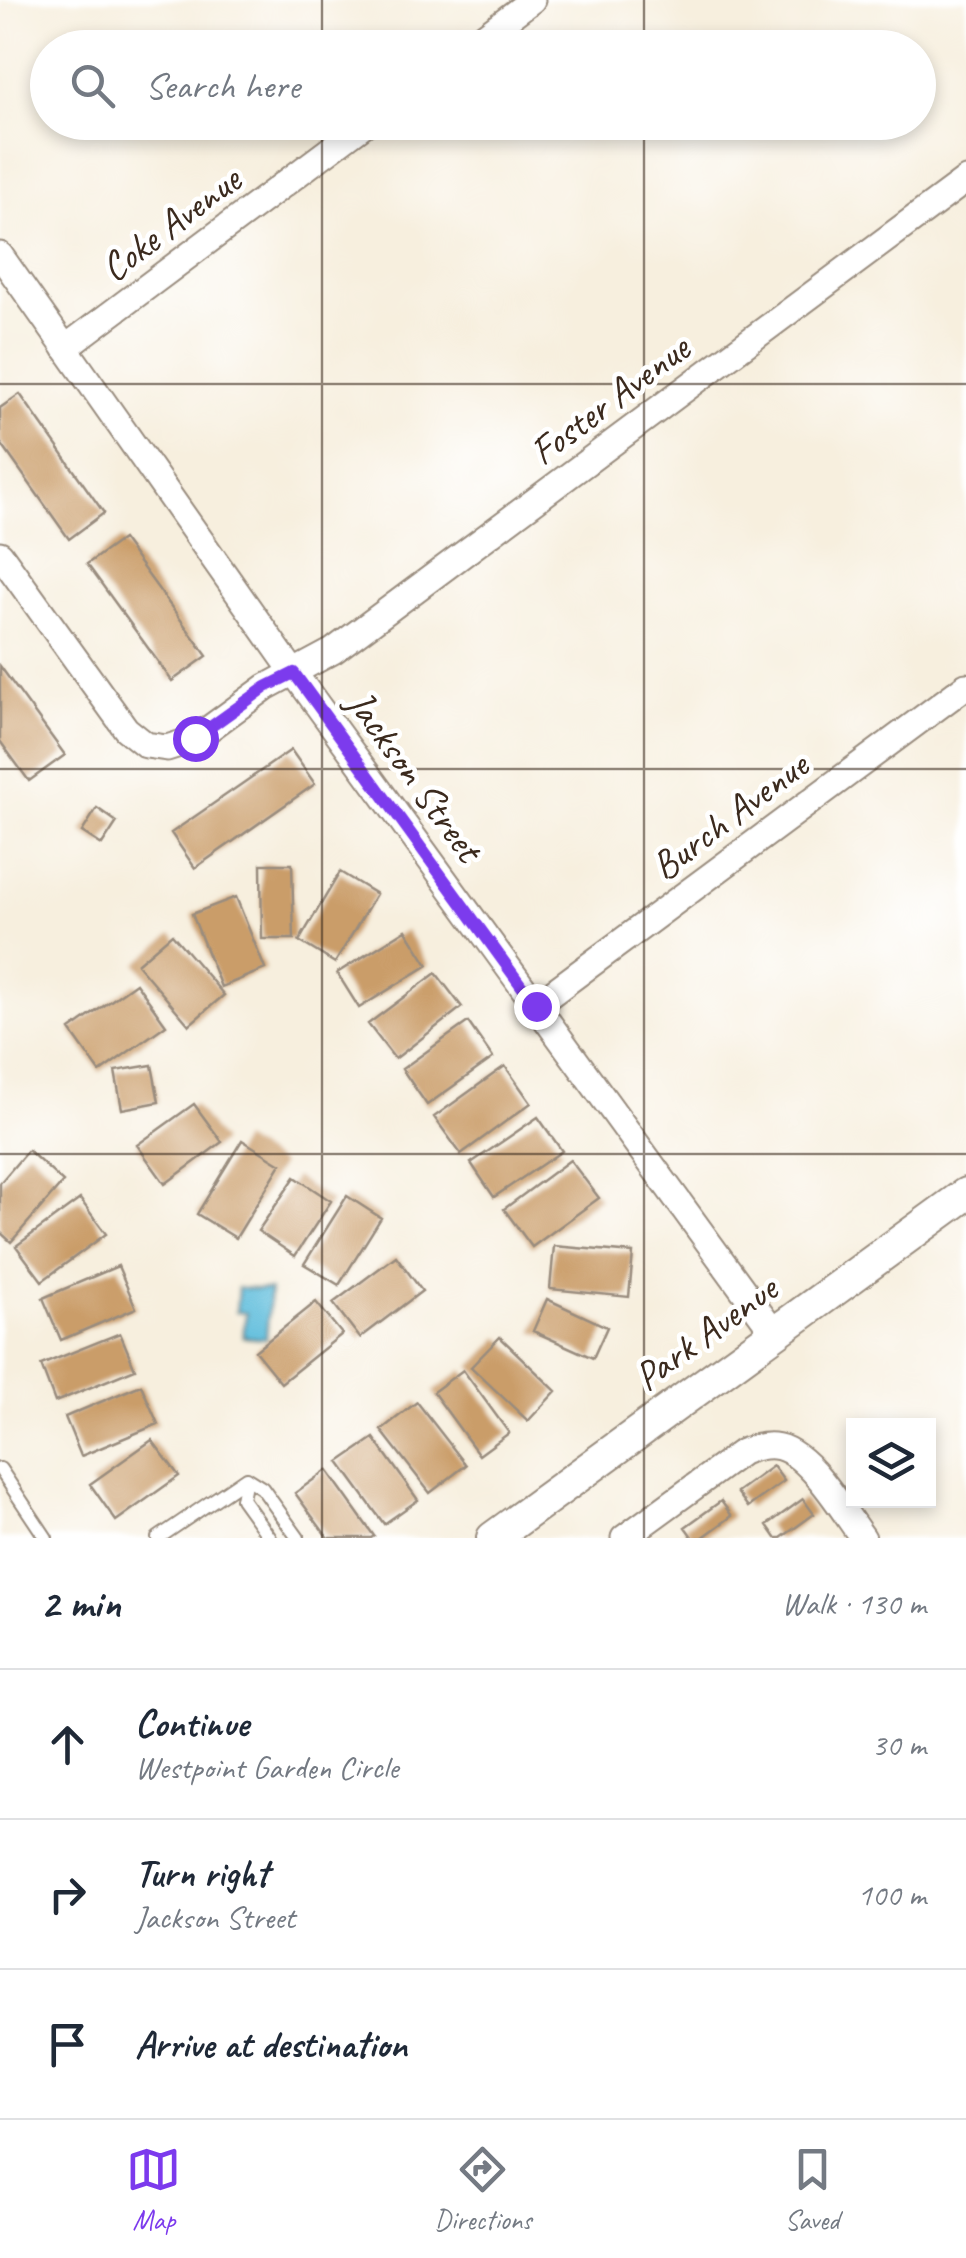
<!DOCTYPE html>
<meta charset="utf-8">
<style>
body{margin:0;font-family:Caveat,sans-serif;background:#f6f6f7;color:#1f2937}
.controls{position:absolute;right:30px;bottom:30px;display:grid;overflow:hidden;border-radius:0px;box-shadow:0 5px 15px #0003}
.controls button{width:90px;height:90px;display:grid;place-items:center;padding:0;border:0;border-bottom:2px solid #e0e1e3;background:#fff;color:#1f2937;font:50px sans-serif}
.stop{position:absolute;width:30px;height:30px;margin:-22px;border:8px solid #7c3aed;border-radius:50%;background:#fff}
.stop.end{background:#7c3aed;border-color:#fff;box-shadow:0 2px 10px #0008}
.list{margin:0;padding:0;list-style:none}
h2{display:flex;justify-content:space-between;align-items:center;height:130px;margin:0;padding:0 40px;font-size:42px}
h2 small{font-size:32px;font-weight:400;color:#747a83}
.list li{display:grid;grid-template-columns:65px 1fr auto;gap:30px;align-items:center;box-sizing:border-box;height:150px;padding:0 40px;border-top:2px solid #e0e1e3}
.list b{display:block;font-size:38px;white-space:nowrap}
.list p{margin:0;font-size:32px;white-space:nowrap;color:#747a83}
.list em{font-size:32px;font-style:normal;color:#747a83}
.icon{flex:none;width:55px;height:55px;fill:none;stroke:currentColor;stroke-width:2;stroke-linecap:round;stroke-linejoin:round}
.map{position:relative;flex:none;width:966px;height:1538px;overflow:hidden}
.search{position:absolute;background:#fff;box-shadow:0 5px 15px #0003;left:30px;right:30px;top:30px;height:110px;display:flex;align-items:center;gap:25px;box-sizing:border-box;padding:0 35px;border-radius:55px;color:#747a83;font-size:38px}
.sheet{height:580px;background:#fff}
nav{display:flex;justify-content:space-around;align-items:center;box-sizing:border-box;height:140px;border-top:2px solid #e0e1e3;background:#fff;font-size:28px;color:#747a83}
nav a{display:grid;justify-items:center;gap:5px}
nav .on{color:#7c3aed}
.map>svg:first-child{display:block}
.water{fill:#5cbcdb;stroke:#4c737c;stroke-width:2.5}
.building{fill:#ca9d69}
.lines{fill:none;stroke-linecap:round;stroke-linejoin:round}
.service-casing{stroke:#998c7e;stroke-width:16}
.minor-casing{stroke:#998c7e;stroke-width:29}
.tertiary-casing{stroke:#998c7e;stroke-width:36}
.service{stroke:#fff;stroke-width:12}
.minor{stroke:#fff;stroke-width:25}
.tertiary{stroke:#fff;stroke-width:32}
.route{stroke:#7c3aed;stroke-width:12}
.grid{fill:none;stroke:#3b2a1e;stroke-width:2.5;stroke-opacity:0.55}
.labels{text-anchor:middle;stroke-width:9;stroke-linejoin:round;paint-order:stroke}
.street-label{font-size:40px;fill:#3b2a1e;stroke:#fff}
</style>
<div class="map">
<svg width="966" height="1538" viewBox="0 0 966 1538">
<rect width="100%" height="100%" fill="#fff"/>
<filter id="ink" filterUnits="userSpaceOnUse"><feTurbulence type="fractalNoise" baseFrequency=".01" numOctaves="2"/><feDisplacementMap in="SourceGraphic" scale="20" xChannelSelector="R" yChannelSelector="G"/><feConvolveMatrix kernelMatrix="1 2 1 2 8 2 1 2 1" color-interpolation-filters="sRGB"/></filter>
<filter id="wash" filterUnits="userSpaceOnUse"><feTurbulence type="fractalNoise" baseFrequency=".0048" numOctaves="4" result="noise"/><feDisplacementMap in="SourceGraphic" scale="40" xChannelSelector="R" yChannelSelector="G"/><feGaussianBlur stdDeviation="2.25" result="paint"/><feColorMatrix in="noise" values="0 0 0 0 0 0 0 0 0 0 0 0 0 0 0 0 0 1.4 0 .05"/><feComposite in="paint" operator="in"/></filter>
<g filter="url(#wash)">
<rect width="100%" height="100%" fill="#f7efde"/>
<path class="water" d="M238,1288L270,1290L266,1339L243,1337L246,1313L236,1312Z"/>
<g id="blocks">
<path class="building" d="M20,394L104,513L69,539L0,442V408Z
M122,539L207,656L172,681L87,564Z
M0,666L65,755L29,781L0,741Z
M291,750L315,784L195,868L171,833Z
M97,808L117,822L102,845L82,832Z
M261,864H292L294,939H262Z
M340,872L376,894L335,963L299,941Z
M236,897L265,969L221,987L192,914Z
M406,930L428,965L359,1008L337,973Z
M172,934L224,995L189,1025L137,964Z
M436,973L462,1007L395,1059L368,1024Z
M136,983L166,1025L100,1072L70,1030Z
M468,1022L493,1058L427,1105L402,1069Z
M152,1065L159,1102L122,1109L115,1071Z
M505,1066L531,1103L461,1154L434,1117Z
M194,1104L222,1142L165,1184L137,1145Z
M538,1117L562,1151L494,1197L471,1163Z
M242,1140L281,1164L236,1238L197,1214Z
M28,1150L63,1182L11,1242L0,1232V1183Z
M570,1160L599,1198L532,1247L504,1209Z
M295,1177L331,1201L295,1256L258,1231Z
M347,1196L381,1218L339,1285L304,1264Z
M80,1199L106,1234L42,1281L16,1246Z
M554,1246L633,1253L629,1297L550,1289Z
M396,1256L422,1291L360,1338L333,1303Z
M118,1266L136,1308L61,1340L43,1298Z
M547,1299L607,1327L593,1358L533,1331Z
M316,1302L342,1334L281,1383L255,1351Z
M120,1333L135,1369L55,1402L41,1365Z
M500,1337L556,1391L528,1421L471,1367Z
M463,1370L509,1433L479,1455L433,1392Z
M141,1385L158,1424L81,1456L65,1417Z
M417,1402L466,1465L430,1493L381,1430Z
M374,1438L418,1500L384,1524L339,1462Z
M152,1440L179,1476L116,1521L90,1484Z
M773,1466L784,1481L748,1507L737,1492Z
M327,1470L374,1536L371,1538H328L295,1493Z
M803,1499L814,1514L781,1538H776L767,1525Z
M721,1501L732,1516L702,1538H693L685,1527Z"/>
</g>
</g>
<g filter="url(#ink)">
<use href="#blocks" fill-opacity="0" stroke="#998c7e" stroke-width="2.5"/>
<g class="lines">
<defs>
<path id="service" d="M0,1469L46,1538
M246,1478L262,1488L298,1538
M246,1478L242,1499L270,1538
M158,1538L246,1478"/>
<path id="minor" d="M468,48L532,0
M0,255L294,673L775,1334
M65,348L367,122
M0,554L126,729L146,745L167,748L195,739L266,687L333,651L966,180
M536,1005L966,686
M624,1538L742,1452C752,1448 762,1445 774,1446C808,1449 843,1512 863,1538"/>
<path id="tertiary" d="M493,1538L966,1194"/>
</defs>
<use href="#service" class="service-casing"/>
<use href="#minor" class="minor-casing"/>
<use href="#tertiary" class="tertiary-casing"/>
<use href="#service" class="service"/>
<use href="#minor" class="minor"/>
<use href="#tertiary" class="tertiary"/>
</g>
</g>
<g class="lines" filter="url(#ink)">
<path class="route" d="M195,738L266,687L294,673L536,1006"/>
</g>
<path class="grid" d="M322,0V48M644,0V48M322,122V1538M644,122V1538M0,384H966M0,769H966M0,1154H966"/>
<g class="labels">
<g class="street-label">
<text transform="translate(170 223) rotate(-37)" y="14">Coke Avenue</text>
<text transform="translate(609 399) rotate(-37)" y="14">Foster Avenue</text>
<text transform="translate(415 775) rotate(54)" y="14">Jackson Street</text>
<text transform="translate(729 815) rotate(-37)" y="14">Burch Avenue</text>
<text transform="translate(705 1332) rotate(-36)" y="14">Park Avenue</text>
</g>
</g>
</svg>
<div class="controls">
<button><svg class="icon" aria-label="layers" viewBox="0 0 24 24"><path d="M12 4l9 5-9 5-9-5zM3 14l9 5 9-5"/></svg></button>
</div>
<div class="stop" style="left:195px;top:738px"></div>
<div class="stop end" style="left:536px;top:1006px"></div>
<div class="search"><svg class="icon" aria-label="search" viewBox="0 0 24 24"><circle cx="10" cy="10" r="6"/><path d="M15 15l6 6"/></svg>Search here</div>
</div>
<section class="sheet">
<h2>2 min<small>Walk · 130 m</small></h2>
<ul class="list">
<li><svg class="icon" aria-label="ahead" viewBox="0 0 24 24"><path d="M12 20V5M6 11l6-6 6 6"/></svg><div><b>Continue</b><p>Westpoint Garden Circle</p></div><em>30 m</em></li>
<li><svg class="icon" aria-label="right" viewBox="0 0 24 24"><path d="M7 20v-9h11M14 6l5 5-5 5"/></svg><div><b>Turn right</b><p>Jackson Street</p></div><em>100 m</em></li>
<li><svg class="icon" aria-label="arrive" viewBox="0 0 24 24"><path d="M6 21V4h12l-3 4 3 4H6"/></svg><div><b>Arrive at destination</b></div></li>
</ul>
</section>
<nav>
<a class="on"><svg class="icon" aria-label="map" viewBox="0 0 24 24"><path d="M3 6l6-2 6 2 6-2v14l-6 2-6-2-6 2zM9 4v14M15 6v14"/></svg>Map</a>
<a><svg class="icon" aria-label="directions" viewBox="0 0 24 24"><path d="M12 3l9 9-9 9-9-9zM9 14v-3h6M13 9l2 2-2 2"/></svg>Directions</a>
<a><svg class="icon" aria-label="saved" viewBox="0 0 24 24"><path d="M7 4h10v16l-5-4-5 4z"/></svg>Saved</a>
</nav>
